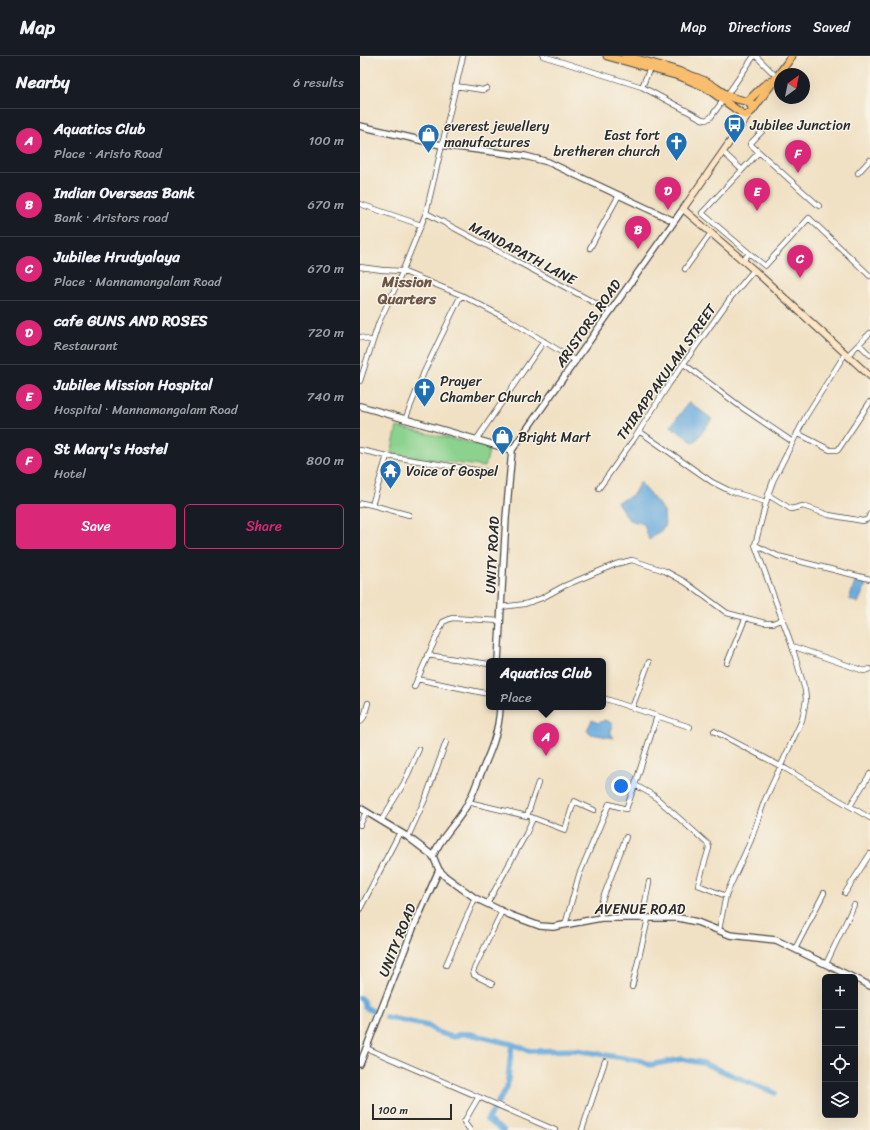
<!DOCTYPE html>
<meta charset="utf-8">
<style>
body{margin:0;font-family:Sriracha,sans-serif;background:#242831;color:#f1f3f6}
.controls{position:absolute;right:12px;bottom:12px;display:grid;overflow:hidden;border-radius:6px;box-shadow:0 4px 16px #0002}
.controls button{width:36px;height:36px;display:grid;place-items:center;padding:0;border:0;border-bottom:1px solid #363941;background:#171b24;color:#f1f3f6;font:20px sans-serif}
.compass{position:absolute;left:414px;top:12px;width:36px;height:36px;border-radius:50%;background:#171b24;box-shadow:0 4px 16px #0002;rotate:33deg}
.scale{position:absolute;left:12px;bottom:10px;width:80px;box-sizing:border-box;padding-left:4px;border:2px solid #2b2b2b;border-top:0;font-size:11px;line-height:14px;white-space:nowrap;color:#2b2b2b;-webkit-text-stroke:3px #f7f3e8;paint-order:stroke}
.you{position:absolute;left:261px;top:730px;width:14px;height:14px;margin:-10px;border:3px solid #fff;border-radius:50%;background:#1a73e8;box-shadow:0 0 0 6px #1a73e833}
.badge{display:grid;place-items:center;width:26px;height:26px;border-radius:50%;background:#db2777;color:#fff;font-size:13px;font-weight:700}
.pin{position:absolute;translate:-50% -33px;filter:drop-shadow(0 1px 2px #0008)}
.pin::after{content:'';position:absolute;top:21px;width:14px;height:12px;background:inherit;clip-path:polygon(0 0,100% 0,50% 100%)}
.popup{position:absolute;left:126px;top:602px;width:120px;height:52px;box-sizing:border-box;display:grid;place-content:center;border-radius:6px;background:#171b24;filter:drop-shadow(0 1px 3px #0005);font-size:13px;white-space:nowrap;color:#9ea1a6}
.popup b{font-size:15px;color:#f1f3f6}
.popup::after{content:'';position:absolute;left:50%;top:100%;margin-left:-8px;border:8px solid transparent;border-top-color:#171b24}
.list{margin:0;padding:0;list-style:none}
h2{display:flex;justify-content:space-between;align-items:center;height:52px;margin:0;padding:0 16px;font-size:17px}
h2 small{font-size:13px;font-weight:400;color:#9ea1a6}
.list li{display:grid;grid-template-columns:26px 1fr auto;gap:12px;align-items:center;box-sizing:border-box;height:64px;padding:0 16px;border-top:1px solid #363941}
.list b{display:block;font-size:15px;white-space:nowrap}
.list p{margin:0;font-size:13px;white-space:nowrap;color:#9ea1a6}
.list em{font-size:13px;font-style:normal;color:#9ea1a6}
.actions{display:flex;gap:8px;padding:12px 16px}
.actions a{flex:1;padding:9px 0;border:1px solid #db2777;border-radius:6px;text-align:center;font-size:14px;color:#db2777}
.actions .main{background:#db2777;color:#fff}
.icon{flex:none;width:22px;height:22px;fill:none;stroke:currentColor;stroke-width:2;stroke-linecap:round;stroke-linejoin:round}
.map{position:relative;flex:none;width:510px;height:1074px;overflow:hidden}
header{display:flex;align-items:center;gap:24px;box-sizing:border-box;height:56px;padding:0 20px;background:#171b24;border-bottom:1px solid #363941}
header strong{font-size:19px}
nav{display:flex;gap:22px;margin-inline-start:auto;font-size:14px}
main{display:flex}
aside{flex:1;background:#171b24}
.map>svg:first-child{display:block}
.green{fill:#8ad28d;stroke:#5a7e5c}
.water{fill:#68aadc;stroke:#4a6a84}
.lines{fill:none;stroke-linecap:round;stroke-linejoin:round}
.canal{stroke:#68aadc;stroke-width:5.5}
.minor-casing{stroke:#494642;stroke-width:6}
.tertiary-casing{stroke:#494642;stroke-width:8}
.secondary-casing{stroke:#494642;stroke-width:8}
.primary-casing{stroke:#494642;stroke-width:9}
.minor{stroke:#fff;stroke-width:4.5}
.tertiary{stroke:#fff;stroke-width:5.5}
.secondary{stroke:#fde5c5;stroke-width:6}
.primary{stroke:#f9be6d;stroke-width:7}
.labels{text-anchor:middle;stroke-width:3;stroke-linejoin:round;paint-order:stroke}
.poi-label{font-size:14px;fill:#2b2b2b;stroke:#f7f3e8;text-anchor:start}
.street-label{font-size:14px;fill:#2b2b2b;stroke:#f7f3e8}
.neighbourhood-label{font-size:15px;font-weight:bold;fill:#6c5647;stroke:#f7f3e8}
</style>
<header>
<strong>Map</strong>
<nav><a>Map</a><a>Directions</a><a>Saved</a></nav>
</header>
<main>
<aside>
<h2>Nearby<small>6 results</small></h2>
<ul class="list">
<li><span class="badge">A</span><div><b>Aquatics Club</b><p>Place · Aristo Road</p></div><em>100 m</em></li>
<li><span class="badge">B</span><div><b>Indian Overseas Bank</b><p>Bank · Aristors road</p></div><em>670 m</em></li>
<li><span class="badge">C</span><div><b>Jubilee Hrudyalaya</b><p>Place · Mannamangalam Road</p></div><em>670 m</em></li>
<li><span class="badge">D</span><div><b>cafe GUNS AND ROSES</b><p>Restaurant</p></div><em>720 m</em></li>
<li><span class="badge">E</span><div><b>Jubilee Mission Hospital</b><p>Hospital · Mannamangalam Road</p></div><em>740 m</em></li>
<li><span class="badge">F</span><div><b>St Mary's Hostel</b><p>Hotel</p></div><em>800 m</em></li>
</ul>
<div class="actions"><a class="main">Save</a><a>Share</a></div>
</aside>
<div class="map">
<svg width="510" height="1074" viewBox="0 0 510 1074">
<rect width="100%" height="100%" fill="#f7f3e8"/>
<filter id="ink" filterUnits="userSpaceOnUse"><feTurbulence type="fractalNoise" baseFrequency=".025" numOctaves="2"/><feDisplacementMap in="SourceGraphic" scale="8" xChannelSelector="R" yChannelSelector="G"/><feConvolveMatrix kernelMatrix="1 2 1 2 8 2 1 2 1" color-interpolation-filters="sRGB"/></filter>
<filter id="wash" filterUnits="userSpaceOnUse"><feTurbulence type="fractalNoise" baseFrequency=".012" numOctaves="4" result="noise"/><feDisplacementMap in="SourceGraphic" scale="16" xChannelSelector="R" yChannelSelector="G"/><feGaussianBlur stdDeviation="0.9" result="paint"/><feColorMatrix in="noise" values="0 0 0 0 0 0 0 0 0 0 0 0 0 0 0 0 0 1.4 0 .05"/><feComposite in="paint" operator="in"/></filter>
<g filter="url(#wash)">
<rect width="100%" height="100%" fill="#f1e1c4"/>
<path class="green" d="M37,371L130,391L125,411L31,398Z"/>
<path class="water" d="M329,346L352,363L334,387L311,370Z
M280,426L304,455L305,471L289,484L284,468L269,464L257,446L273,439Z
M496,524L507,526L498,547L489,543Z
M232,664L238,667L245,664L253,668L250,674L253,682L231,678L227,674Z"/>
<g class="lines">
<path class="canal" d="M0,942L3,945L5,951L16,957
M26,961L68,970L77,976L93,981L101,978H110L152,988L170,995L216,994L281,1005L290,1009L322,1003L343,1007L415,1037
M138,1046L147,1032L152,988
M134,1053L127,1064L143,1074"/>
</g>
</g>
<g filter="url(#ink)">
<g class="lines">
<defs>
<path id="minor" d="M183,0L282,31
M396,0L417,21
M290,12L282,31L342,63L346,64L351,61L364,43
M95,30L123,34L127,32
M367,39L394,0
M407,70L390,88L459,150
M363,96L382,114
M498,117L510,104
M0,148L61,169
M66,157L250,255
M230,192L259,139
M389,197L405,210L449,162L510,220
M383,205L389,197L342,157L399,96
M0,211L22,214L42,215L101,239L151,265L216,305
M325,213L351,177
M0,281L12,285
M499,288L510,299
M488,299L510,277
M324,308L381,351L433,386
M0,325L19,266L38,226L66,157L103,0
M45,364L64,316L101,239
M279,375L352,426L370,435L406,446
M437,377L470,394H478L510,346
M116,384L184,285
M0,394L27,400L12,449L49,459
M27,400L129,416
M239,432L274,383L309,328L372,240L394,214
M408,439L431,453L443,450L469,459L503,465L508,463L510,458
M0,449L2,447L12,449
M395,489L418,500L510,523
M141,551L165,548L182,542L204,530L256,508L272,504L305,515L325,526L367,557L405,567H413L423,563
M432,590L504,615L510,613
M67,599L129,608
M367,607L385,563
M57,623L129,638
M54,631L83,566L92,562L140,565
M243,642L330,671
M272,652L289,606
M0,666L4,661L8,647
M354,675L426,713L510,762
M275,729L297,660
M108,746L167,760L178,727
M490,750L510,718
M171,761L205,774L214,745L234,754
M21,765L44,727L59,693
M0,769L6,756
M48,781L66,741L86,686
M485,837L510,798
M127,848L166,778L173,762
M0,853L40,776
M241,862L240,850L266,781
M282,863L289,826
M205,869L219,819L249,748L266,753L275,729L293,739L348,788L349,792L338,829L366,840
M359,874L366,839L391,784L404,746L442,664L446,644L445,634L432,590L395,489L408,439L413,425L446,360L485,298
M435,893L464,837
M466,908L494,849
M86,909L115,842
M132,928L114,919L113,915L142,855
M272,931L288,863
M6,992L195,1074
M110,1074L104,1066L118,1042
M222,1074L245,1005"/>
<path id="tertiary" d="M0,70L81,89L165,100L188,106L314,165
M0,350L152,394
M138,605L146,462L152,394L323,153
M0,752L48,781L73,800L79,814L86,821L115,842L150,859L180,870L193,871L241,862H319L337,866L370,879L416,884L492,921
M73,800C80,783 92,772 102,757C109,747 114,735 118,724C129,699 139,678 140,651
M495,922L510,930
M0,1008L54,870L79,814"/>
<path id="secondary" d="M390,57L323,153L394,214L510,320
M376,74L382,57"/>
<path id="primary" d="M247,0L322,21L345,31L384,59L388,58L392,55C393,43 379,45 371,41C362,37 354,29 345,25C319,14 292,7 265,0
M387,46L403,30L414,23
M392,55L432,0"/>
</defs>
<use href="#minor" class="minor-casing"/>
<use href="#tertiary" class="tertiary-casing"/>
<use href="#secondary" class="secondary-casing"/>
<use href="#primary" class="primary-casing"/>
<use href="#minor" class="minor"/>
<use href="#tertiary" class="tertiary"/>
<use href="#secondary" class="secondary"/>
<use href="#primary" class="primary"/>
</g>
</g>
<defs>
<symbol id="bus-pin" viewBox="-11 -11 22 30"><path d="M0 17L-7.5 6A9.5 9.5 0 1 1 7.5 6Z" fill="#1f6fb2" stroke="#f7f3e8"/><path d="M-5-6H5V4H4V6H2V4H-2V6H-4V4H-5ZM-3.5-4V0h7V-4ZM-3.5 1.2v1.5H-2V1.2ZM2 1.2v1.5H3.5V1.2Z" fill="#fff"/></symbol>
<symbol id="shop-pin" viewBox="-11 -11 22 30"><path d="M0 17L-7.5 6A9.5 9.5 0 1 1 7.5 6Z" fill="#1f6fb2" stroke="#f7f3e8"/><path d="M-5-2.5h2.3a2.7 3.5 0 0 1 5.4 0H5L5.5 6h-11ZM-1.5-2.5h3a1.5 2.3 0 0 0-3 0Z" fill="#fff"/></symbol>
<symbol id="church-pin" viewBox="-11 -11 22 30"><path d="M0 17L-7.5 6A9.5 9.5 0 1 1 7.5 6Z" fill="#1f6fb2" stroke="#f7f3e8"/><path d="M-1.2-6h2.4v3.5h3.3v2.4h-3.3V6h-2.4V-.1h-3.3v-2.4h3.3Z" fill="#fff"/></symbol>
<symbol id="temple-pin" viewBox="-11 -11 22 30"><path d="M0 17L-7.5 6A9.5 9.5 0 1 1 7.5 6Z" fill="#1f6fb2" stroke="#f7f3e8"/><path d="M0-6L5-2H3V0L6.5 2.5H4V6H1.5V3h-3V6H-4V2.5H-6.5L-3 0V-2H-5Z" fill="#fff"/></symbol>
</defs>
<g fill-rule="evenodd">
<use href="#bus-pin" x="362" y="56" width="25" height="34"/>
<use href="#shop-pin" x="56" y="66" width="25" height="34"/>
<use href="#church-pin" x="304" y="74" width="25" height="34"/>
<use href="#church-pin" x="52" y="320" width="25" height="34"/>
<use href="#shop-pin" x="130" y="368" width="25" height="34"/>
<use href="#temple-pin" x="18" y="402" width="25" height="34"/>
</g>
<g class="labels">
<g class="poi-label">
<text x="390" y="74">Jubilee Junction</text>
<text x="84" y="75">everest jewellery<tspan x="84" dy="16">manufactures</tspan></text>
<text x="300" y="84" text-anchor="end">East fort<tspan x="300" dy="16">bretheren church</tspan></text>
<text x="80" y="330">Prayer<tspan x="80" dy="16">Chamber Church</tspan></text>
<text x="158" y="386">Bright Mart</text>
<text x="46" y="420">Voice of Gospel</text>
</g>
<g class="street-label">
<text transform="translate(163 197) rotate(28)" y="5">MANDAPATH LANE</text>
<text transform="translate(228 267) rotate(-55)" y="5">ARISTORS ROAD</text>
<text transform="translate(306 316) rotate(-55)" y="5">THIRAPPAKULAM STREET</text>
<text transform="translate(132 499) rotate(-87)" y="5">UNITY ROAD</text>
<text x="280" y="858">AVENUE ROAD</text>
<text transform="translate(37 884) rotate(-68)" y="5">UNITY ROAD</text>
</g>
<g class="neighbourhood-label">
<text x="47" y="231">Mission<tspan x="47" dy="17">Quarters</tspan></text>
</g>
</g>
</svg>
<div class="controls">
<button>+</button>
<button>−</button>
<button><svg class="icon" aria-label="locate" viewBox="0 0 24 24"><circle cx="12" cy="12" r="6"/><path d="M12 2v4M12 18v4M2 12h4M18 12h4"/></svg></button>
<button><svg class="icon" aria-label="layers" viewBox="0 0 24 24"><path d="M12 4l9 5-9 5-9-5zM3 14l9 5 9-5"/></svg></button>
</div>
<svg class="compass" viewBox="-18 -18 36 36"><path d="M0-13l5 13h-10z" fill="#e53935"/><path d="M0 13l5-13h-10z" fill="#9ea1a6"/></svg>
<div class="scale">100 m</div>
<div class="you"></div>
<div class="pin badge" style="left:186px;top:700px">A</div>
<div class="popup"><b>Aquatics Club</b>Place</div>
<div class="pin badge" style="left:278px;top:193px">B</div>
<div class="pin badge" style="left:440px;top:222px">C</div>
<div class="pin badge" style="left:308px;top:154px">D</div>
<div class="pin badge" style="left:397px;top:155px">E</div>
<div class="pin badge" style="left:438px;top:117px">F</div>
</div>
</main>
